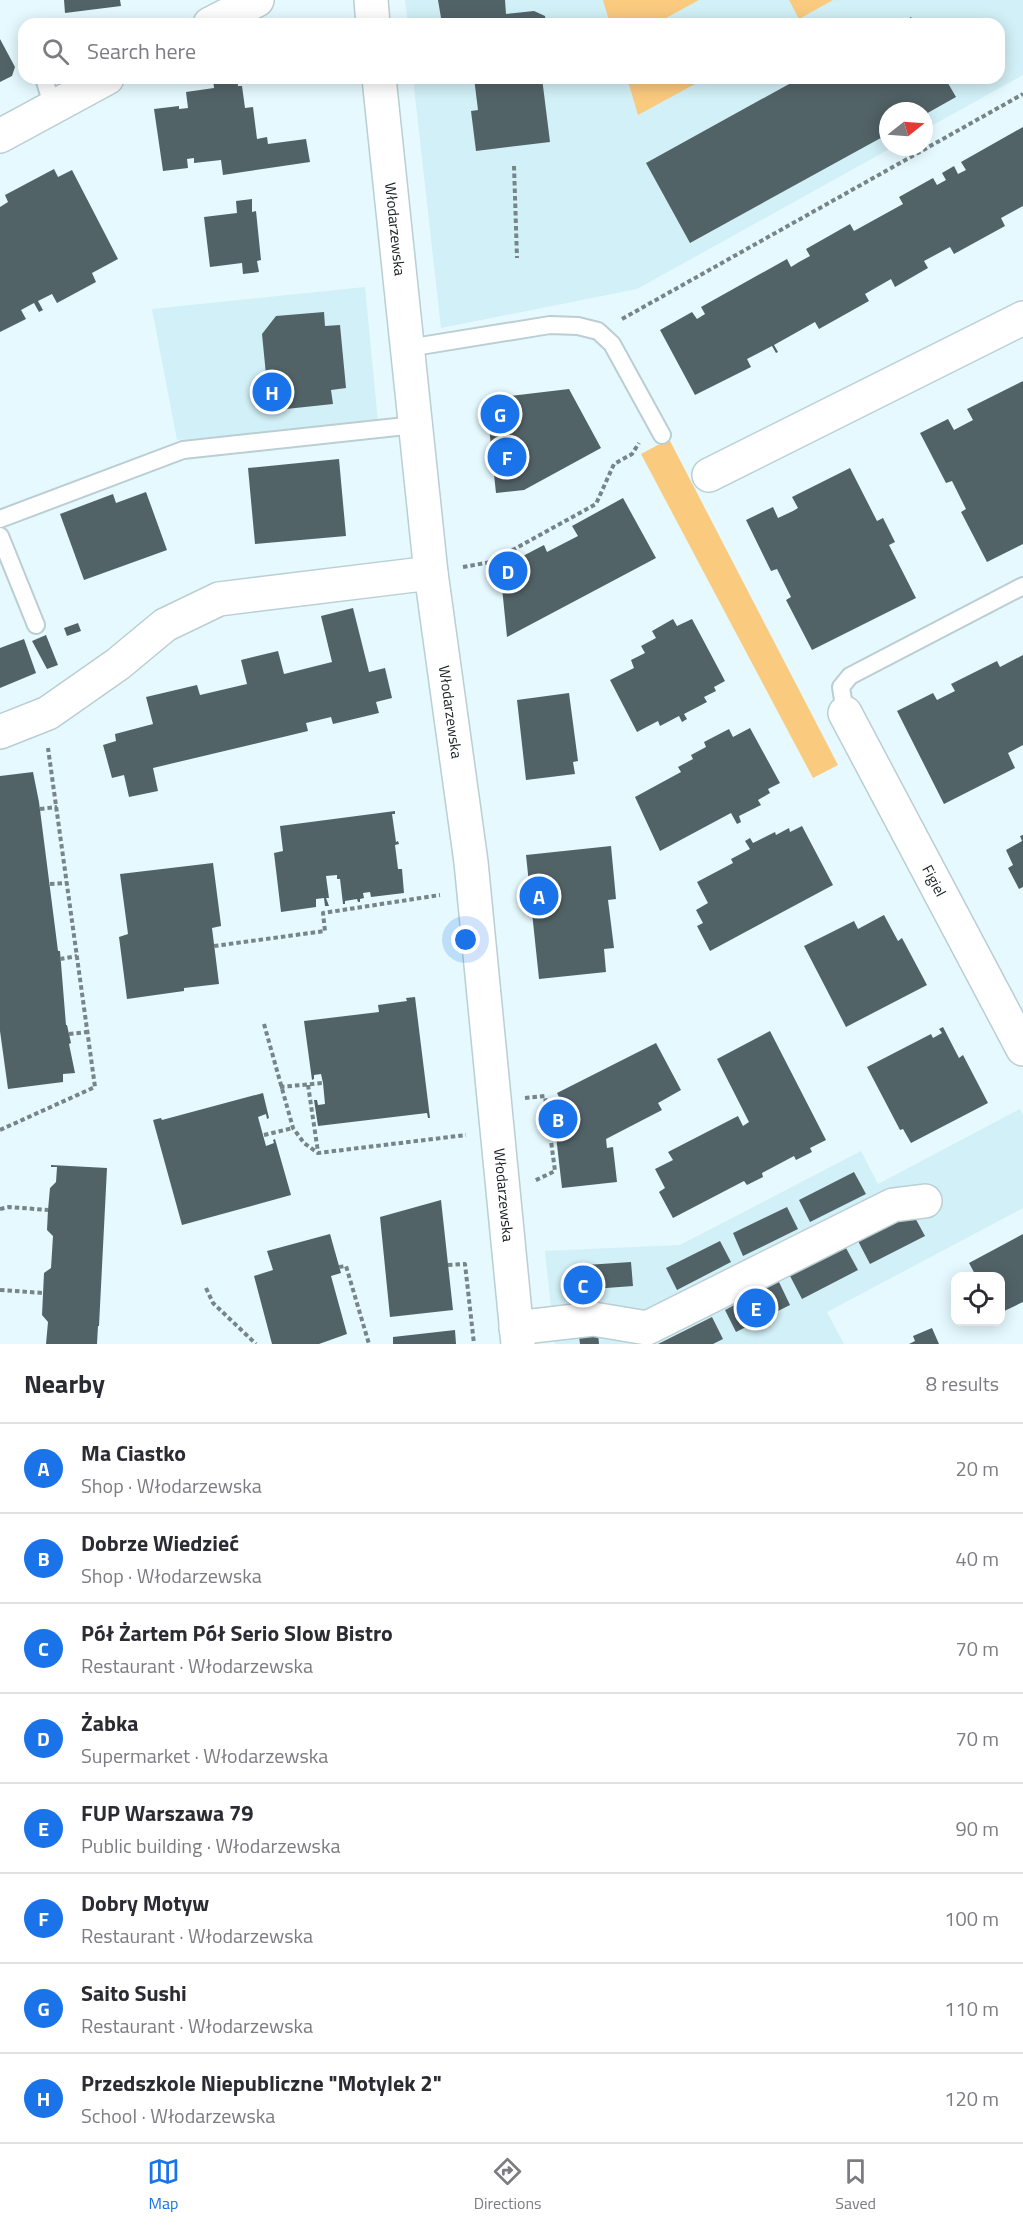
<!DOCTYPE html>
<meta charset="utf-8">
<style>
body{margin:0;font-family:"Titillium Web",sans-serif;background:#f2f2f3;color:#2b2b33}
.controls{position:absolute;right:18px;bottom:18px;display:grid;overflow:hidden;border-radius:12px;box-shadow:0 3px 15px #0003}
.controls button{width:54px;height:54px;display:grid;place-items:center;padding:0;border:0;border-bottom:2px solid #e1e1e2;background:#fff;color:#2b2b33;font:30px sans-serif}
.compass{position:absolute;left:879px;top:102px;width:54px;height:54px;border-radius:50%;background:#fff;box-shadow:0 3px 15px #0003;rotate:73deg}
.you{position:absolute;left:466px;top:940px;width:21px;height:21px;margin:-15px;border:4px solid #fff;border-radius:50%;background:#1a73e8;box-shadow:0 0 0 9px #1a73e833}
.badge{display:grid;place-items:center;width:39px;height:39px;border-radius:50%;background:#1a73e8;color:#fff;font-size:20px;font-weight:700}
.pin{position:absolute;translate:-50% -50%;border:3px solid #fff;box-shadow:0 2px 6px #0006}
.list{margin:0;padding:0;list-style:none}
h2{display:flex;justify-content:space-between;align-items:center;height:78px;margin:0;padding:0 24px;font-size:26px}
h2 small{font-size:20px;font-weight:400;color:#7c7c81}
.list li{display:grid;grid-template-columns:39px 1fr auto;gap:18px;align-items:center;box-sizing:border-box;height:90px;padding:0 24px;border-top:2px solid #e1e1e2}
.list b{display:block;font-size:22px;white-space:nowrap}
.list p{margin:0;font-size:20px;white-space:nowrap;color:#7c7c81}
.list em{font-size:20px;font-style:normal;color:#7c7c81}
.icon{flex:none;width:33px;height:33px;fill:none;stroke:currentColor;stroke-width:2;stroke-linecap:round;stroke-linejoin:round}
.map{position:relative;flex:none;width:1023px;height:1344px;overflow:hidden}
.search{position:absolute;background:#fff;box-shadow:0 3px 15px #0003;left:18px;right:18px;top:18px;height:66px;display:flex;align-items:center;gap:15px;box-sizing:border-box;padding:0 21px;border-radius:18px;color:#7c7c81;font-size:22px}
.sheet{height:798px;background:#fff}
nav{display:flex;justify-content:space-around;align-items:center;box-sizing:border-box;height:84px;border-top:2px solid #e1e1e2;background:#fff;font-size:16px;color:#7c7c81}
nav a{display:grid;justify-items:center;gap:3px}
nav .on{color:#1a73e8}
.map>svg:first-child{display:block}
.built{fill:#d2f0f7}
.green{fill:#faca7f}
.building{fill:#526368}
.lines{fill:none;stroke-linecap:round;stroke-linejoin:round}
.lane-casing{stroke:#baced3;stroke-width:20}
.street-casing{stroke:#baced3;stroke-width:36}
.path{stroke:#778488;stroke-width:4;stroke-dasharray:4.5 3;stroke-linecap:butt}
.lane{stroke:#fff;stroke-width:16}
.street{stroke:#fff;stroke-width:33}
.labels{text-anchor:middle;stroke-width:6;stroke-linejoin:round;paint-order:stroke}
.street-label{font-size:15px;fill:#161d1f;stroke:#e5f9fe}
</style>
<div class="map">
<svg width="1023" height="1344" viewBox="0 0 1023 1344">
<rect width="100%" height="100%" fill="#e5f9fe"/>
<path class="built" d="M405,0H1023V75L924,130V111H888V147H893L637,289L441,328L413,78H999V24H408Z
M365,287L378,422L177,440L152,309Z
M1020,1109L1023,1115V1208L827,1312L844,1344H555L545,1251L680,1245L861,1151L878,1184Z"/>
<path class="green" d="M603,0H699L655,24H610Z
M789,0H833L799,19Z
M627,78H706L638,115Z
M669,439L838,765L813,778L641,454Z"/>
<path class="building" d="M64,0H120L121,6L65,13Z
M438,0H505L506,14L534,11L545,16L546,24H442Z
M911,17L915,24H898Z
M0,39L15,67L12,76L0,82Z
M213,78H237L238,86H242L245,108L253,107L257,139L267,137L268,144L306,139L310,162L223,175L221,160L194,163V158L187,159L188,168L163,171L154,109L179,106V109L188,108L186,92L214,88Z
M474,78H542L550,142L476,151L471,111L478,110Z
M800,78H945L956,97L924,115V111H888V134L690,243L646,163Z
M1023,127V206L1001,218L1005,226L954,254L950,247L924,261L928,268L895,287L891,279L865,294L869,301L819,329L815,322L774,345L778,352L776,353L772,346L747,359L751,367L695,395L660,330L692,312L697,319L705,314L701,307L787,259L791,267L799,262L810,256L806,249L850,224L854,231L903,204L899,197L933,178L937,185L946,180L942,173L954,166L958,174L966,170L961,162Z
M54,169L58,177L72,170L118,259L92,273L96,282L57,303L52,294L38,301L43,310L39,312L34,303L21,310L26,319L0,332V207L8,202L5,195Z
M252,199V212L256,211L261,260L257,261L259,272L243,274L242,263L210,267L204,217L237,213L236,201Z
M324,312L325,326L340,325L346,388L331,390L333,404L286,409L268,395L262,334L276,316Z
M1023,381V544L987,562L961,512L966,509L952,481L946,483L920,433L948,419L954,430L973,420L967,409Z
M569,389L601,448L524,490L496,493L486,399Z
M339,459L346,536L255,544L248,468Z
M850,468L877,521L883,518L895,542L889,545L916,598L812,650L786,600L791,597L777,569L771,571L746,520L773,507L778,518L793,511L798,508L792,497Z
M146,492L167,550L84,580L60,514L113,494L116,503Z
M623,498L656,558L507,637L500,568L544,545L547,552L578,536L572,526Z
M353,608L369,672L385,668L392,698L376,702L379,713L333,724L331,717L306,723L308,731L153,768L158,791L129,797L124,775L112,778L103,745L116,741L115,734L153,724L146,697L197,685L200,695L247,684L241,660L278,651L284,674L332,662L321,616Z
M673,619L677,626L692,619L725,681L714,687L716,691L704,697L707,702L684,714L687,719L682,722L679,716L660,726L658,721L637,732L610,680L634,668L631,660L645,653L641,646L656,638L652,631Z
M78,623L81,631L67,636L64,628Z
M46,635L58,665L47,669L32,641Z
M24,639L36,673L0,688V648Z
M1023,655V745L1008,753L1015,768L944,804L897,711L933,693L937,700L955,691L951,684L997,661L1000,667Z
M569,693L578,761L573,762L575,774L526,780L517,700Z
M750,728L780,783L768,789L770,793L758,800L761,805L739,816L741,822L737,824L731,813L660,851L635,797L681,772L678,767L693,759L691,755L706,747L704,742L729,729L733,737Z
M33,772L39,802L58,951H60L66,1025H67L71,1043L69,1044L75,1073L63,1074V1082L8,1089L0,1031V776Z
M395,811V814H392L396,842L398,841L399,844L395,845L398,869H402L404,893L371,897L370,892L363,893L364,898L360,899V902H358L357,899L345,901V904H343L340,879H337V875L326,876L329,898H326L329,906H325L324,898L316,899V907L281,912L274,853L283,851L280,826Z
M802,826L833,885L710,951L697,926L703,923L696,910L708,903L697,882L733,863L731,859L750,849L745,841L750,838L753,843L775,832L776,835L789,828L790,832Z
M1023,835V887L1019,889L1008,868L1013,865L1006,850L1022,841L1020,836Z
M611,846L616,899L608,900L614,948L604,949L606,972L539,979L526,855Z
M213,863L221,925V926L212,928L219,984L184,988V991L127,999L119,937L128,934L120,874Z
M884,915L898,941L902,938L927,985L846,1027L804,946L854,921L858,929Z
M415,997L430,1118H428L427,1113L318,1126L314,1100H317L318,1105L325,1104L323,1083L321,1074L314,1075V1079L312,1080L304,1021L379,1012L378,1005L407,1001L406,998Z
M943,1027L959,1058L963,1055L988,1103L911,1143L903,1129L900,1130L867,1067L931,1034L933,1038L942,1033L939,1029Z
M770,1031L826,1140L810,1148L812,1152L796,1160L794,1156L762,1173L763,1177L747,1185L744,1181L673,1218L659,1192L665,1188L655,1169L673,1160L668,1152L738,1116L743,1126L749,1122L717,1059Z
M656,1043L681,1090L658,1103L662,1110L606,1139L607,1148L613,1147L617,1182L562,1188L553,1110L563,1105L557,1093Z
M263,1093L269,1118L267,1119L266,1114L258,1117L266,1146L274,1143L273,1140L275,1139L291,1195L182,1225L153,1120L161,1118L162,1120Z
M51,1165L107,1168L99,1326H98L97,1344H46L48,1322L42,1315L44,1273L51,1268L53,1236L47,1230L48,1210L50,1188L56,1182L57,1167H51Z
M854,1172L866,1194L810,1222L799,1200Z
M441,1200L453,1310L390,1317L380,1217Z
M787,1207L798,1229L743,1256L733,1233Z
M913,1214L925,1236L870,1264L858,1241Z
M330,1234L341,1273L331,1276L347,1334L319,1344H272L254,1276L273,1270L267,1251Z
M1023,1234V1302L1000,1313V1276H976L969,1263Z
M720,1241L731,1262L677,1290L666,1268Z
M846,1248L858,1270L802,1299L790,1276Z
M631,1262L633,1286L593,1289L595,1304L575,1305L571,1266Z
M779,1282L790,1305L736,1332L725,1310Z
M712,1317L723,1339L713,1344H658Z
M932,1328L939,1344H909L915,1341L913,1336Z
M455,1330L456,1344H393V1337Z
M598,1333L599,1344H580L579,1336Z"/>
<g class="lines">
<defs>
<path id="lane" d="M44,78L53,108
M408,348L550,325L578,326L598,331L612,344L662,435
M0,519L183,450L415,425
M0,536L36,625
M845,713L841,687L850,676L1023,586"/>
<g id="street">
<path d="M371,0L373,24"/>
<path d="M210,24L257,0"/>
<path id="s1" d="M379,78L431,573L471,862L518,1344"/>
<path d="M0,136L107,78"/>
<path d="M709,475L1023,318"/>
<path id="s2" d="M845,713L1023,1049"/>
<path d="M0,732L48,713L118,664L165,625L219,599L431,573"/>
<path d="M516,1328L593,1319L647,1328L893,1205L925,1201"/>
</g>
</defs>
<use href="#lane" class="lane-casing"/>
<use href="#street" class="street-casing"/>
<path class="path" d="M514,166L517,258
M622,319L1023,94
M463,567L491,562L596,504L614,464L632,454L639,443
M40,809L57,807
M50,884L67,883
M214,946L325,931L323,913L440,895
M60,959L77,956
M264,1024L293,1128L304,1143L318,1153L466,1135
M69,1034L87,1032
M308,1085L318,1152
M280,1087L323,1083
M525,1098L545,1096L555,1171L534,1181
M0,1130L95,1087L48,748
M264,1135L293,1128
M0,1209L9,1207L48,1210
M448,1265L465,1264L474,1344
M339,1267L346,1266L369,1344
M206,1288L213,1303L256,1344
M0,1290L43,1293"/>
<use href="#lane" class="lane"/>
<use href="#street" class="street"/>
</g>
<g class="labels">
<g class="street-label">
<text dy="5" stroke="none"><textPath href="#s1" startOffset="152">Włodarzewska</textPath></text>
<text dy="5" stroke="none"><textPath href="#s1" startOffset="638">Włodarzewska</textPath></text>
<text dy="5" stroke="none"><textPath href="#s2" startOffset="190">Figiel</textPath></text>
<text dy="5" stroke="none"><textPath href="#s1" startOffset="1124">Włodarzewska</textPath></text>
</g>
</g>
</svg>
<div class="controls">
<button><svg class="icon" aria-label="locate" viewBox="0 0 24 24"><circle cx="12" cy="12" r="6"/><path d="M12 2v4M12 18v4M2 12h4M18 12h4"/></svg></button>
</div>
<svg class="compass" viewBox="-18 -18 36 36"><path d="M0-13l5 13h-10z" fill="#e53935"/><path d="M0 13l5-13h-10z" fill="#7c7c81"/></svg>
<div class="you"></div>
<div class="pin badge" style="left:539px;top:896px">A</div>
<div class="pin badge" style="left:558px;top:1119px">B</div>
<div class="pin badge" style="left:583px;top:1285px">C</div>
<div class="pin badge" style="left:508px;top:571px">D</div>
<div class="pin badge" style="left:756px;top:1308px">E</div>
<div class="pin badge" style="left:507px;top:457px">F</div>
<div class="pin badge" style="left:500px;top:414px">G</div>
<div class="pin badge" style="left:272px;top:392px">H</div>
<div class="search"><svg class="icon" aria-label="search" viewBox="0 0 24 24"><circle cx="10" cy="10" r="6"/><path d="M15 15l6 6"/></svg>Search here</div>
</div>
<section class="sheet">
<h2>Nearby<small>8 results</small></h2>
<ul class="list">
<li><span class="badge">A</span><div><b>Ma Ciastko</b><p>Shop · Włodarzewska</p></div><em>20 m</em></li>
<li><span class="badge">B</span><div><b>Dobrze Wiedzieć</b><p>Shop · Włodarzewska</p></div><em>40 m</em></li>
<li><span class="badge">C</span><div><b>Pół Żartem Pół Serio Slow Bistro</b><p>Restaurant · Włodarzewska</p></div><em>70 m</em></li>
<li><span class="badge">D</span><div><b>Żabka</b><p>Supermarket · Włodarzewska</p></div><em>70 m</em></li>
<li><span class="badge">E</span><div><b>FUP Warszawa 79</b><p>Public building · Włodarzewska</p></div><em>90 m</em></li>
<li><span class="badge">F</span><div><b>Dobry Motyw</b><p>Restaurant · Włodarzewska</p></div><em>100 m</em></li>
<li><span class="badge">G</span><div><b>Saito Sushi</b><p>Restaurant · Włodarzewska</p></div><em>110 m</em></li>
<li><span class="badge">H</span><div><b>Przedszkole Niepubliczne &quot;Motylek 2&quot;</b><p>School · Włodarzewska</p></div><em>120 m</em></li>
</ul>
</section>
<nav>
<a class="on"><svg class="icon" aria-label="map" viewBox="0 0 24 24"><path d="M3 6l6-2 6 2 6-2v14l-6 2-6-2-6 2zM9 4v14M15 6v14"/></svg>Map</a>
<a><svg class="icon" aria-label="directions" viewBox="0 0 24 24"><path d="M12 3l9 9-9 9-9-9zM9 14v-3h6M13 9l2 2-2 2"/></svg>Directions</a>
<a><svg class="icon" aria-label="saved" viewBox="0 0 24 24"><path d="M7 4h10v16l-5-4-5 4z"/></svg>Saved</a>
</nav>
